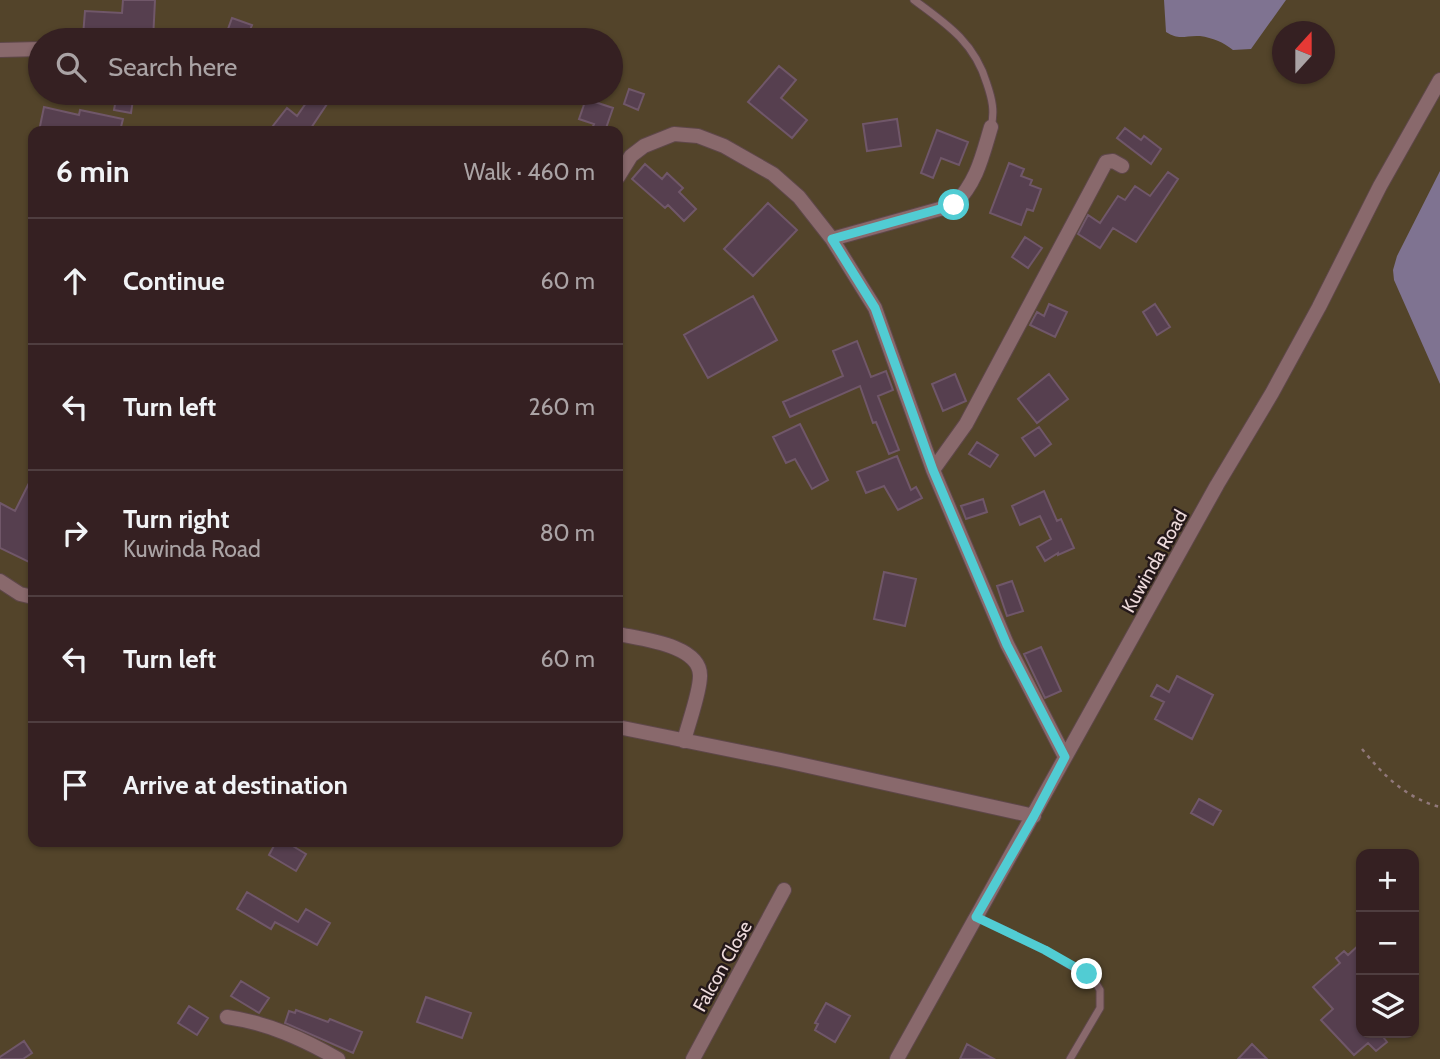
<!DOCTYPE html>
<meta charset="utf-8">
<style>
body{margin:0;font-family:Cabin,sans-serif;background:#3d282a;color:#f1f3f6}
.controls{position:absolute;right:21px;bottom:21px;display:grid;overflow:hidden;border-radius:14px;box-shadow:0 2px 5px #0004}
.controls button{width:63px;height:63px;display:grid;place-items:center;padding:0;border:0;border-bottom:2px solid #4f3e40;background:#352022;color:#f1f3f6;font:35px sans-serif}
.compass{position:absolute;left:1272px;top:21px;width:63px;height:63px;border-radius:50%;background:#352022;box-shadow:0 2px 5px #0004;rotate:21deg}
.stop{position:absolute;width:21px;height:21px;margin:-16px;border:5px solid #51ccd3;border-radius:50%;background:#fff}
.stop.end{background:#51ccd3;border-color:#fff;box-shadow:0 2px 7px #0008}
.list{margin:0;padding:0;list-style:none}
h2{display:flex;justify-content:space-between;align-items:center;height:91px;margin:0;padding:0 28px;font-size:30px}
h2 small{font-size:23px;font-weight:400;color:#aaa3a5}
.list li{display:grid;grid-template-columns:46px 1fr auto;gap:21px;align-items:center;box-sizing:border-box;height:126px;padding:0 28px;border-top:2px solid #4f3e40}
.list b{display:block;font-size:26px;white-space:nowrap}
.list p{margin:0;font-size:23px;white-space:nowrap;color:#aaa3a5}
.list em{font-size:23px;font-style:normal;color:#aaa3a5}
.icon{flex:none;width:38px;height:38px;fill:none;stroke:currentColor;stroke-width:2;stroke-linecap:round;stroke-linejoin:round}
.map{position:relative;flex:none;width:1440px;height:1059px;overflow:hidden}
.search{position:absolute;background:#352022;box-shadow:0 2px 5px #0004;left:28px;top:28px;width:595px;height:77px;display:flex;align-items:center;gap:18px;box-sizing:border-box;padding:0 24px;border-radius:38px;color:#aaa3a5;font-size:26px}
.panel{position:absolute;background:#352022;box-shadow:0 2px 5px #0004;left:28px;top:126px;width:595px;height:721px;border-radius:14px}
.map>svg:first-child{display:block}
.green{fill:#53442a;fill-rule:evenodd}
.water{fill:#7f7391}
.building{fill:#563f4f;stroke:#705769;stroke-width:2}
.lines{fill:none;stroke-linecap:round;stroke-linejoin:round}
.service-casing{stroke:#5e4749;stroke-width:9}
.minor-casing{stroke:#5e4749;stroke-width:16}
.path{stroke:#90787a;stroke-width:2.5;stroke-dasharray:3.5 5;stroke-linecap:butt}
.service{stroke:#89696c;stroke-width:7}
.minor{stroke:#89696c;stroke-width:14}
.route{stroke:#51ccd3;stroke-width:9}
.labels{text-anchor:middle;stroke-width:5;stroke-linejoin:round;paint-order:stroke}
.street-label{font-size:19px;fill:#eddadb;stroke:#241819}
</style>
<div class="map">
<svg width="1440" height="1059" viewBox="0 0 1440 1059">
<rect width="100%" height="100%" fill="#472b2e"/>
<path class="green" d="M0,0H1440V1059H0ZM1282,32H1324V74H1282ZM40,40H611V93H40ZM33,131H618V842H33ZM1361,854H1414V1033H1361Z"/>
<path class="water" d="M1164,0H1286L1251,49L1233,50C1223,42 1213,38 1200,36C1185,35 1180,41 1166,32Z
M1440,171V384L1394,280L1393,270L1397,256Z"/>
<path class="building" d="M123,0H155L153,40L83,36L85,11L122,13Z
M232,18L252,25L246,40H224Z
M779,66L796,80L781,98L807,120L792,138L748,102Z
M629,89L644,94L638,110L624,104Z
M117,93H134L131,113L114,110Z
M313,93H323L331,98L309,131H269L287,108L297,116Z
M586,99L613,108L605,131H591L594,124L579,119Z
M44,107L79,115L80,110L123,119L120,131H39Z
M897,119L901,146L867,151L863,124Z
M1125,128L1141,140L1144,136L1161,149L1151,164L1117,138Z
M937,130L968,142L959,165L941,158L933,178L921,173Z
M1009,163L1024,169L1021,176L1032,180L1030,185L1041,189L1033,211L1027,209L1021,225L990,213Z
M645,164L662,179L667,173L683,188L679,192L696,209L684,221L668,205L665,208L632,179Z
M1168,172L1178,179L1136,242L1113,228L1100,248L1078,234L1088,215L1100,223L1118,196L1125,200L1135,186L1150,196Z
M768,203L797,230L753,276L724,249Z
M1025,237L1042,248L1028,268L1012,257Z
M753,296L777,340L708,378L684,335Z
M1049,304L1067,312L1055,337L1030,325L1037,312L1044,316Z
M1155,304L1170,327L1157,335L1143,312Z
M857,341L871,377L886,371L893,390L878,396L899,450L889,454L876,422L873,423L860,386L790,417L783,402L843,376L833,351Z
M955,374L966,401L943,411L932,384Z
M1049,374L1068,399L1037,423L1018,399Z
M800,424L828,480L812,489L795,459L786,463L773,437Z
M1039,427L1051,444L1035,456L1022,438Z
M977,442L998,455L990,467L969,454Z
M897,456L911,490L916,487L922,498L898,510L884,486L866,493L857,472Z
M33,475V553L29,562L0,548V503L15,511Z
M1044,491L1057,521L1061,519L1074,548L1058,555V553L1045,561L1037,547L1051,539L1040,516L1020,525L1012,506Z
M983,499L987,512L966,519L961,506Z
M884,572L916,579L905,626L874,619Z
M1012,581L1023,611L1007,616L997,586Z
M1041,647L1061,691L1045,698L1024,654Z
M1177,676L1213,695L1192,739L1155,719L1164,702L1151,696L1157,685L1169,692Z
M1199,799L1221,811L1213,825L1191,813Z
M276,842H286L306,854L296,871L269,855Z
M247,892L298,922L306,909L330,923L317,945L275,922L271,929L237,909Z
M1361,943V1033H1380L1387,1042L1376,1051L1368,1043L1354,1055L1321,1020L1333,1009L1313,987L1340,963L1336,958L1344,951L1348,955Z
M241,981L269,998L259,1013L231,996Z
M426,997L471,1013L462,1038L417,1022Z
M826,1003L850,1016L835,1042L815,1030L818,1024L815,1023Z
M189,1006L208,1018L197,1035L178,1023Z
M296,1010L328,1022L330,1019L362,1032L353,1053L285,1023L289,1011L295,1013Z
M24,1041L32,1053L23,1059H0V1057Z
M967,1044L994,1059H960Z
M1252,1044L1267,1059H1238Z"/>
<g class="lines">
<defs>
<path id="service" d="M914,0C947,24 975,43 987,84C992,99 995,111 991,127
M977,917L1045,950L1094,980L1100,990V1008L1070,1059"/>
<path id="minor" d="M0,50L40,49
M618,177L631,156L644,146L674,134L698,136L724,146L773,174L799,197L832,239L875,308L933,470L1007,644L1065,757
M832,239L954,205C977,182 982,157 991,127
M933,470L966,424L1106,162L1113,161L1122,166
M0,581L20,594L33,597
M618,634C641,639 701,645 700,676C700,693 688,724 684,741
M618,727L781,760L1034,816
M227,1017C268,1023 303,1039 338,1059
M693,1059L784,890
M897,1059L1217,485L1272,393L1319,307L1380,186L1440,80"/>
</defs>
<use href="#service" class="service-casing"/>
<use href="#minor" class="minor-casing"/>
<path class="path" d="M1362,749C1384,776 1406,798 1440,807"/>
<use href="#service" class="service"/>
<use href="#minor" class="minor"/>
</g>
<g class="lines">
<path class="route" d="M954,205L832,239L875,308L933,470L1007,645L1065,757L1034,816L976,917L1045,950L1087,974"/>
</g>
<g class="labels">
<g class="street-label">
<text transform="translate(1154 561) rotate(-61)" y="7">Kuwinda Road</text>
<text transform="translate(722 966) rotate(-61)" y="7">Falcon Close</text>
</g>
</g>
</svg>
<div class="controls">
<button>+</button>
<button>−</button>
<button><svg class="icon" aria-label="layers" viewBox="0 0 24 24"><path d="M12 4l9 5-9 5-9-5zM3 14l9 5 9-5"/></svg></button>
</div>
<svg class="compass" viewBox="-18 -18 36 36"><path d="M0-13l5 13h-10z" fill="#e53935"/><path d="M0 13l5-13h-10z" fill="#aaa3a5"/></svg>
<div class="stop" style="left:954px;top:205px"></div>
<div class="stop end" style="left:1087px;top:974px"></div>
<div class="search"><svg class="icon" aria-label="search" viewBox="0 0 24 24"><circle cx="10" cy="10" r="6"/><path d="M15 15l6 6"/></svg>Search here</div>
<section class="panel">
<h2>6 min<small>Walk · 460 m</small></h2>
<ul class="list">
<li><svg class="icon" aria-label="ahead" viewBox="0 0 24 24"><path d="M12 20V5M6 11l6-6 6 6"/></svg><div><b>Continue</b></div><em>60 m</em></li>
<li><svg class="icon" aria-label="left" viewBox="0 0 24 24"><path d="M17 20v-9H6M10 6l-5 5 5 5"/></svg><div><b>Turn left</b></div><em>260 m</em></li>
<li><svg class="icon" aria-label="right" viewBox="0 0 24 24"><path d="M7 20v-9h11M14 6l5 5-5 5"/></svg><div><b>Turn right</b><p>Kuwinda Road</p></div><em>80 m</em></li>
<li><svg class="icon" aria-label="left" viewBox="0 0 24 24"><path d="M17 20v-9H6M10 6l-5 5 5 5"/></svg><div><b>Turn left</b></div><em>60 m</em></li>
<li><svg class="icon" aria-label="arrive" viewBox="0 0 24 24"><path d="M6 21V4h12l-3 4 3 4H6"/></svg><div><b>Arrive at destination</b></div></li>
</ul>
</section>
</div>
